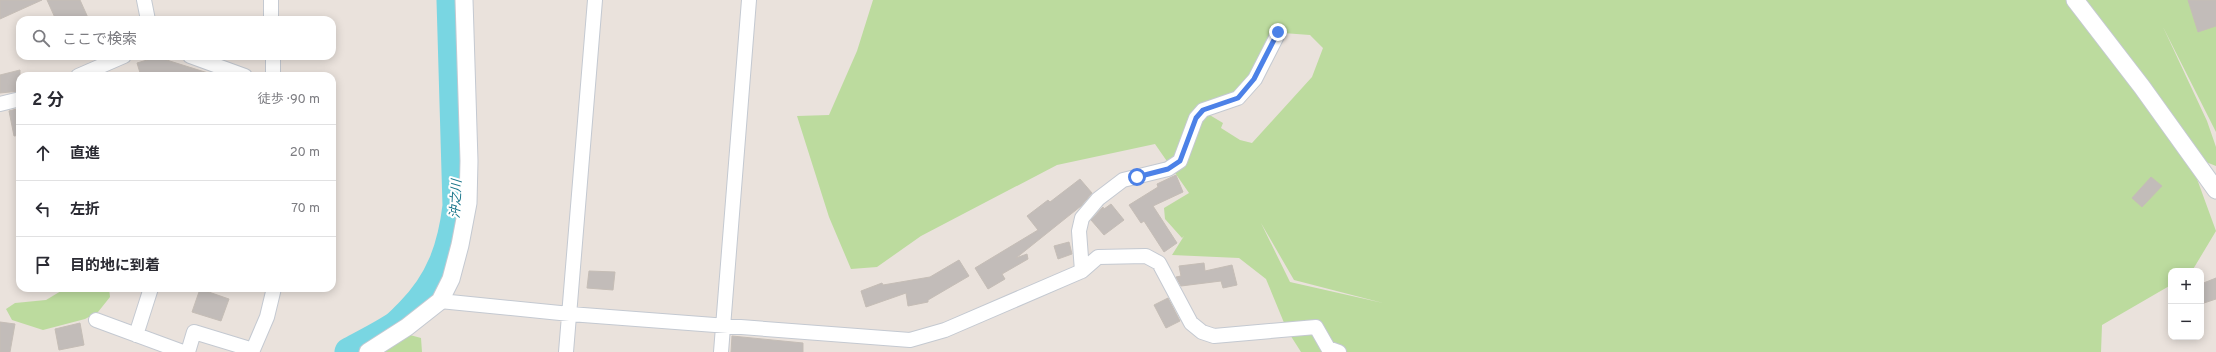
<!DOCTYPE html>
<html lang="ja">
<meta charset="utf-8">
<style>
body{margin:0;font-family:Overpass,"Noto Sans JP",sans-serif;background:#f2f2f3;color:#2b2b33}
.controls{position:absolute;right:12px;bottom:12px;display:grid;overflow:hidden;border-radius:8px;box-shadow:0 2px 10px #0003}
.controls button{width:36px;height:36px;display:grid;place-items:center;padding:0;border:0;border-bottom:1px solid #e1e1e2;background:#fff;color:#2b2b33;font:20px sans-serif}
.stop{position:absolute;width:12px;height:12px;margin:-9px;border:3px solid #4c81e7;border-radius:50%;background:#fff}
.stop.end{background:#4c81e7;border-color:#fff;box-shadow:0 1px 4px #0008}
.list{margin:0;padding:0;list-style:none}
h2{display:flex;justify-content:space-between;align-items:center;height:52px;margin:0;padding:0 16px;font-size:17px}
h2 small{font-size:13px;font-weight:400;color:#7c7c81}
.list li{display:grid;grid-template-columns:26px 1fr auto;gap:12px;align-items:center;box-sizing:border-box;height:56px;padding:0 16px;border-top:1px solid #e1e1e2}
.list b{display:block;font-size:15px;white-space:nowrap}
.list em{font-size:13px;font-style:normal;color:#7c7c81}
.icon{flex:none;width:22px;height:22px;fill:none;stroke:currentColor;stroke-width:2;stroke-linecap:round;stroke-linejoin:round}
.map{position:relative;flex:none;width:2216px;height:352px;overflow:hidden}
.search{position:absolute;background:#fff;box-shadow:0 2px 10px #0003;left:16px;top:16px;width:320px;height:44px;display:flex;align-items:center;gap:10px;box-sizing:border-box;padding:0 14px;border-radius:12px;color:#7c7c81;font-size:15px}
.panel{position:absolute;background:#fff;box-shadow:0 2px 10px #0003;left:16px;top:72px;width:320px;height:220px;border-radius:12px}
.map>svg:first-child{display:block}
.green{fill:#bcdb9e;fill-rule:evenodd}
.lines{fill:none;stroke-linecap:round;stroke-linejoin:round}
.river{stroke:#79d6e2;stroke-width:29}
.building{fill:#c2bcb9;stroke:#c5bdb6}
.minor-casing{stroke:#c4c9d1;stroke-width:16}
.tertiary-casing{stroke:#c4c9d1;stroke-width:19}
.minor{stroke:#fff;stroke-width:14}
.tertiary{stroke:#fff;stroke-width:17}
.route{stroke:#4c81e7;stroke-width:5}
.labels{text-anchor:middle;stroke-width:4;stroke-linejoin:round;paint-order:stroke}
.water-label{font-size:13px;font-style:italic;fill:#1a768b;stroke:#fff}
</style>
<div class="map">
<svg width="2216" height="352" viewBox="0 0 2216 352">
<rect width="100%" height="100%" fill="#eae2dc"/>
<path class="green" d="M873,0H2216V132L2163,27L2207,121L2216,147V166L2206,162L2185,146L2216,231L2192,271H2171V285L2102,325L2101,352H1301L1287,330L1266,279L1239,258L1172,255L1184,236L1182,238L1165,219L1164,208L1189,193L1155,144L1057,165L921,236L877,267L851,269L829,217L797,116L829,115L857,51ZM1283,33L1310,35L1323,48L1312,77L1252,143L1240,140L1221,128L1223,123L1203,111L1248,87ZM1261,223L1294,280L1383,303L1290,282Z
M66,288H109L110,297L98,312L85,319L43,330L12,320L6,309L15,303L46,300Z
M410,335L421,338L422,352H379Z"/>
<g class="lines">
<path class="river" d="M349,352C364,344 380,336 394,327C400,323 405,317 410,312C440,282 452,248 457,206L451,0"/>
</g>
<path class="building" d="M0,0H42L0,19Z
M47,0H80L89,20H56Z
M2188,0H2216V26L2198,32Z
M157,57L208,73L207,76H141L137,63Z
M20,70V91L0,93V75Z
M20,108V135L14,136L9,111Z
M1176,175L1183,192L1153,206L1177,243L1164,252L1144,221L1141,223L1129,205L1158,187L1157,184Z
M2151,177L2162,186L2142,207L2132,198Z
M1080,179L1092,193L1081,206L1016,258L1027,254L1028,259L1002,274L1005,279L988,289L975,268L1038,230L1027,216L1048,200L1050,202Z
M1111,204L1124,220L1104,235L1091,220L1103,207L1104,209Z
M1069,242L1072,254L1058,259L1054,246Z
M959,260L969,276L928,300V302L908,306L906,293L866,307L861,291L882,283L883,285L930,277Z
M1204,263L1205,271L1232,265L1237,285L1223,288L1221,281L1181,286L1176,277L1181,276L1179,266Z
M589,271L615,272L613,290L587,288Z
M2216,278V299L2201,304V284Z
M200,289L229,299L221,321L192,312Z
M1168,298L1180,321L1166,328L1154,305Z
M0,322L15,324L10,352H0Z
M80,323L84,345L59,350L55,329Z
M732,336L803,343V352H731Z"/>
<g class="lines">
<defs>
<path id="minor" d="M144,0L148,20
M271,0V20
M190,56L245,76
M273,56V76
M78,76L124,56
M0,104L20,99
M1082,271L1079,231L1082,218L1098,199L1123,180L1168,169L1180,161L1196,118L1203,110L1238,98L1255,79L1279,32
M440,301L570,314L910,340L945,330L1082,271L1098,257L1146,256L1159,263L1191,323L1202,332L1214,336L1316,327L1328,348L1339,352
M96,320L183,352
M136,335L151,288
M188,352L194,332L253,350
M252,352L267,317L274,288
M566,352L595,0
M721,352L749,0"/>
<path id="tertiary" d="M2075,0L2142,87L2216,190
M368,352L407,327L440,301L451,279L460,245L468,203L469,161L464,0"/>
</defs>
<use href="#minor" class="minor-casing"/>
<use href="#tertiary" class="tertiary-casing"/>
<use href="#minor" class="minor"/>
<use href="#tertiary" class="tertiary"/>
</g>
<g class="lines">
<path class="route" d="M1137,177L1168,169L1180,161L1196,118L1203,110L1238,98L1254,79L1278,32"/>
</g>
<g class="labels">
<g class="water-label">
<text transform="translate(455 199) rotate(-87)" y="5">沖之川</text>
</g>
</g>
</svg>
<div class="controls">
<button>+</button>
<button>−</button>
</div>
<div class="stop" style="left:1137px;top:177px"></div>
<div class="stop end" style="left:1278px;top:32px"></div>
<div class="search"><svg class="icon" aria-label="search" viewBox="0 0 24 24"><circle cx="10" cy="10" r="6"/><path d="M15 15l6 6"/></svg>ここで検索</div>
<section class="panel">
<h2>2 分<small>徒歩 · 90 m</small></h2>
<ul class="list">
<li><svg class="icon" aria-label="ahead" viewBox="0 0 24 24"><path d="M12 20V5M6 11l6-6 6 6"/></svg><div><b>直進</b></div><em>20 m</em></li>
<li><svg class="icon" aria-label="left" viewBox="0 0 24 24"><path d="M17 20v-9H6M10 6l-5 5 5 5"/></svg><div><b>左折</b></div><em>70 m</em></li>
<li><svg class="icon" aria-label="arrive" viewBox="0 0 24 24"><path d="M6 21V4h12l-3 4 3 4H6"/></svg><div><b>目的地に到着</b></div></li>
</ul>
</section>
</div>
